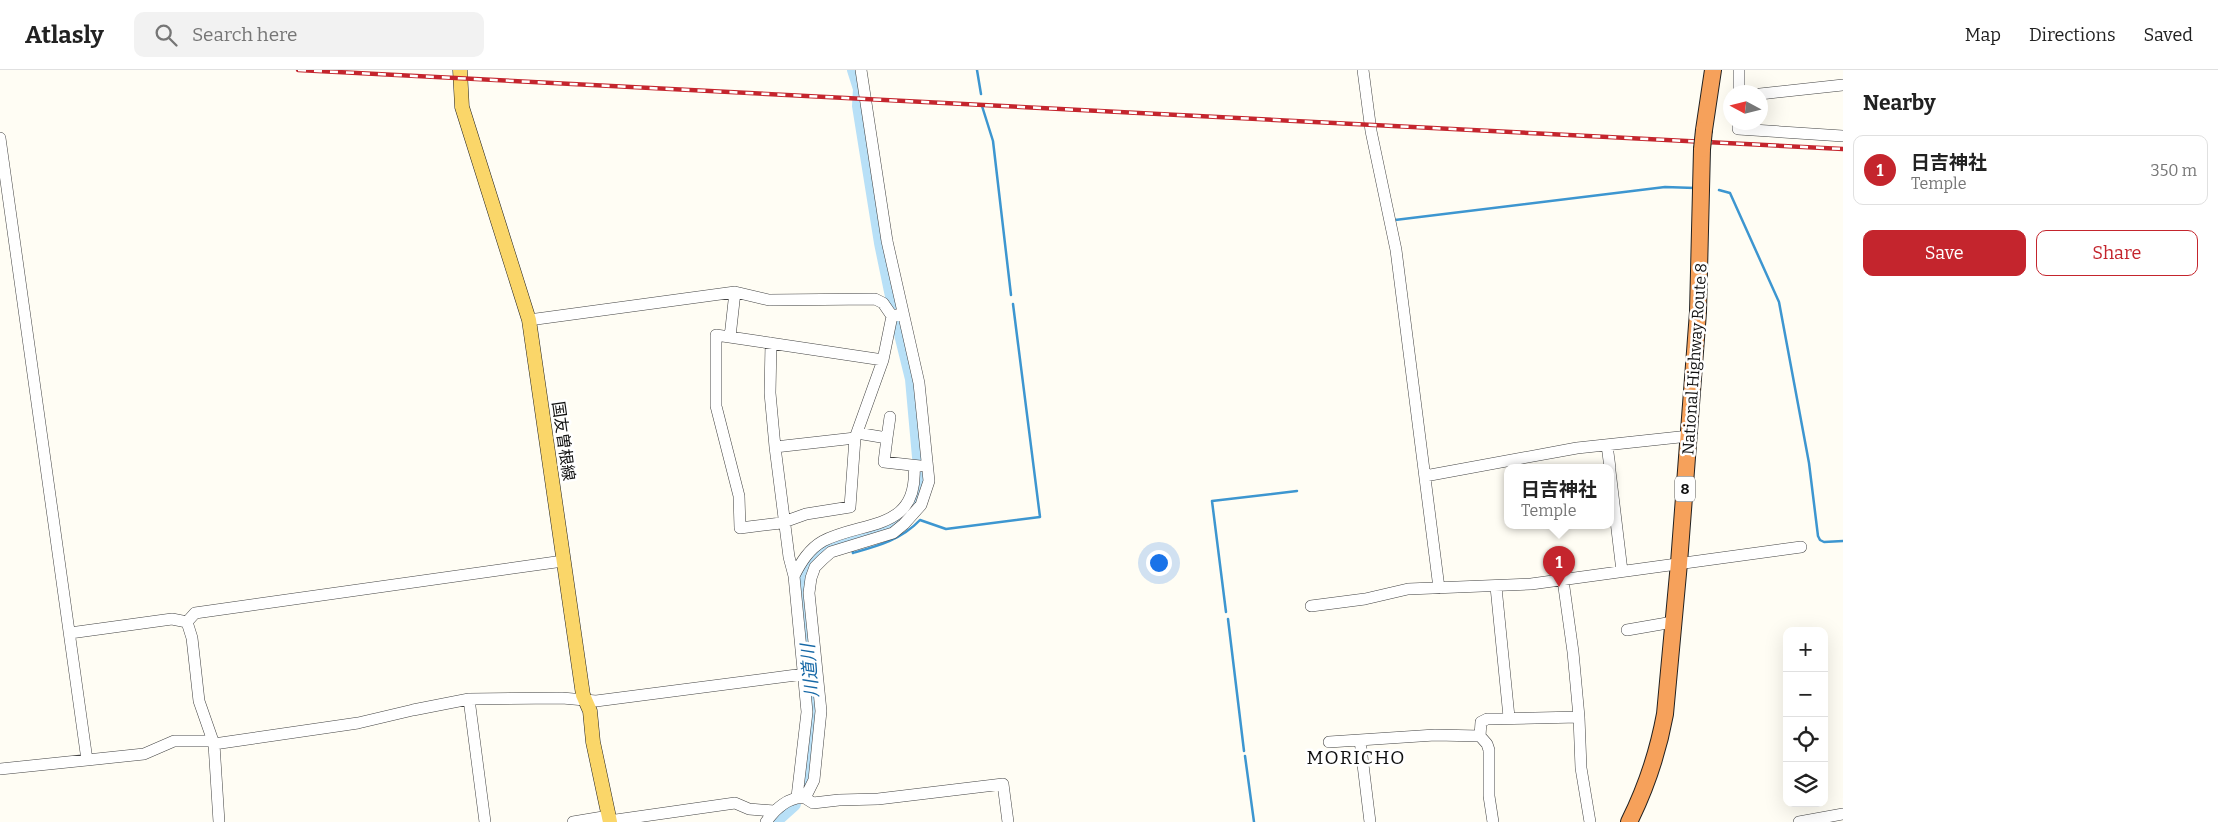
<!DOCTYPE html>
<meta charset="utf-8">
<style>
body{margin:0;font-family:Bitter,"Noto Sans JP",serif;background:#f2f2f2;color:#222}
.controls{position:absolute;right:15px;bottom:15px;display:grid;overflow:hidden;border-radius:10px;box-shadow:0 5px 20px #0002}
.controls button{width:45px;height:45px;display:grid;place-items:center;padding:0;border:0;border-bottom:1px solid #e0e0e0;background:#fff;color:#222;font:25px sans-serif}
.compass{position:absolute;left:1723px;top:15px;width:45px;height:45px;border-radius:50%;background:#fff;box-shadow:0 5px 20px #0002;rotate:277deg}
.you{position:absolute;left:1158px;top:492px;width:18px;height:18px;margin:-12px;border:4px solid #fff;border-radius:50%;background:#1a73e8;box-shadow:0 0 0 8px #1a73e833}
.badge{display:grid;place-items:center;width:32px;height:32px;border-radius:50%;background:#c4252d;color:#fff;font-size:16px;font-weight:700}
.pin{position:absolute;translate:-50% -41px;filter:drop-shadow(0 1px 2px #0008)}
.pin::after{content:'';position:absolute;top:26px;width:18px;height:15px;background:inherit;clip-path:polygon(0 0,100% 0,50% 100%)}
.popup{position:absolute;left:1504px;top:394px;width:110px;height:65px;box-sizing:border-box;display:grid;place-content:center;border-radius:10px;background:#fff;filter:drop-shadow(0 1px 4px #0005);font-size:16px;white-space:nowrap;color:#767676}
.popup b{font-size:19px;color:#222}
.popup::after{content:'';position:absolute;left:50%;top:100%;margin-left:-10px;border:10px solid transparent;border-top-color:#fff}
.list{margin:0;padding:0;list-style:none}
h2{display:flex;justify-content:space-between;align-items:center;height:65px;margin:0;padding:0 20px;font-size:21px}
h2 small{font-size:16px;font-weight:400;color:#767676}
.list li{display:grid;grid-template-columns:32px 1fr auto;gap:15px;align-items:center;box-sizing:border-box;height:70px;margin:0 10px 10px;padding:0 10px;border:1px solid #e0e0e0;border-radius:10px}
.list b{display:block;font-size:19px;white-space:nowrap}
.list p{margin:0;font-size:16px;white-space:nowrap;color:#767676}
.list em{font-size:16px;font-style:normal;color:#767676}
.actions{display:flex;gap:10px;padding:15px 20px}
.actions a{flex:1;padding:11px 0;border:1px solid #c4252d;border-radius:10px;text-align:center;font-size:18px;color:#c4252d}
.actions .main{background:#c4252d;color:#fff}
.icon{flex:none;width:28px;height:28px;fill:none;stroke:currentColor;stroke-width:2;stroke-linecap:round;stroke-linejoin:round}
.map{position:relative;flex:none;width:1843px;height:752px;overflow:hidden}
header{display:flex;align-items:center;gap:30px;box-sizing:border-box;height:70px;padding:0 25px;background:#fff;border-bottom:1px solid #e0e0e0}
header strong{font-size:24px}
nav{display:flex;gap:28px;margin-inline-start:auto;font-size:18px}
.search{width:350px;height:45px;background:#f2f2f2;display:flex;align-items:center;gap:12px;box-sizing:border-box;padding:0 18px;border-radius:10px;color:#767676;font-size:19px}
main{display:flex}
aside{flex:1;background:#fff}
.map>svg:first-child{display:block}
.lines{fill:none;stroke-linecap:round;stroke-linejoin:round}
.stream{stroke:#3d96d0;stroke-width:2.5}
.river{stroke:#b8e0f7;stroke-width:14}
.minor-casing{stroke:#434343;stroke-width:12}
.major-casing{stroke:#212121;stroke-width:15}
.highway-casing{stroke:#212121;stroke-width:18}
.minor{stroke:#fff;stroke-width:11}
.major{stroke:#fad669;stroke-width:14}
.highway{stroke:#f6a15b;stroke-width:16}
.rail-casing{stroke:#c4252d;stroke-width:4.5}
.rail{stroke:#fff;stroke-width:2.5;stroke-dasharray:8;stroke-linecap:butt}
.highway-bridge-casing{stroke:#212121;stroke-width:18;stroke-linecap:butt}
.highway-bridge{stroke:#f6a15b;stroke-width:16}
.labels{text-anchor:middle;stroke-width:5;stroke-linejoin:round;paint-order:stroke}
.shield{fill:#fff;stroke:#585858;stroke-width:1}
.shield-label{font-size:15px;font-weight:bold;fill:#101010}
.street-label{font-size:16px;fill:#101010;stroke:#fff}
.water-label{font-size:18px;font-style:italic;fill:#1668a6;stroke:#fff}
.quarter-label{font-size:19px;letter-spacing:1px;fill:#101010;stroke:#fff}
</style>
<header>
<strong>Atlasly</strong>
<div class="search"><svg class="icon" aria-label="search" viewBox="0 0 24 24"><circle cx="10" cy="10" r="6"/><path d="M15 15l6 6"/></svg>Search here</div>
<nav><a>Map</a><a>Directions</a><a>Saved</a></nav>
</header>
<main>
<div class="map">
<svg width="1843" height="752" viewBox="0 0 1843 752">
<rect width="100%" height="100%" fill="#fffdf4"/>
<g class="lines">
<path class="stream" d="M977,0L981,24
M982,36L993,71L1011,225
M1719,120L1730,123L1779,232L1809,393L1818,466L1820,470L1824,472L1843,471
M1395,150L1665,117L1695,118
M852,480L853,483C878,476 901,470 920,450L946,459L1040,447L1013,234
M1226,542L1212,431L1297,421
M1228,549L1244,681
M1245,686L1254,752"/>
<path class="river" d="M854,0L860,19L859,36L881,173L894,236
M804,719L814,641L803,517C812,444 908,491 921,409L912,309L898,252
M774,752L794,734"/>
<defs>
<path id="minor" d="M1363,0L1371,61L1396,180L1439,518
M1739,22V0
M1760,24L1843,15
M1738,52V59L1843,66
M0,68L87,690L0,699
M529,250L735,222L769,230L875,229L883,233L892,246L902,244
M716,265L883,290L855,368L850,437L806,444L781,453L740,458L739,426L716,336Z
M730,267L735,222
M771,273L770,323L775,377L855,368
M883,290L892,246
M857,363L887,368L884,392L920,396
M887,368L890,347
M1607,375L1610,398
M775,377L789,487L794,506L807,642L797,727
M1610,401L1622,501
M1425,406L1577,378L1689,366
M794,506C801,492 809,479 823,471C863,450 919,462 914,396
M1496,517L1509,647
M1311,536L1365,529L1408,519L1531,514L1801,477
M187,552L195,543L563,491
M1627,560L1673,552
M70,563L172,549L187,552L192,568L199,631L214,674L219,752
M469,629L485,752
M1579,647L1581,698L1590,752
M1480,666L1481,652L1487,649L1579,647L1573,582L1563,510
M1360,670L1370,752
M1329,672L1435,665L1480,666L1487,674L1489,680V726L1493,752
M214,674L358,653L413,640L469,629L562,628L596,631L804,604
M87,690L144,684L174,671H213
M805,728L813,733L839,730L878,729L1003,714L1008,752
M609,751L735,733L749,739L774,741
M573,752L609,746
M766,752C775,739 789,726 805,728L814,710L821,641L809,523L811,508L815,497L823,489L831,482L893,463L904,454L921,435L929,411L919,313L887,171L861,0
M1799,752L1843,744"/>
<path id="major" d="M460,0L462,37L529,250L583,625L590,641L593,672L610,752"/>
<path id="highway" d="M1704,60L1713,0
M1629,752C1646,718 1658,682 1665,644L1679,493L1698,242L1702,79"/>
</defs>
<use href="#minor" class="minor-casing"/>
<use href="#major" class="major-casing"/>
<use href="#highway" class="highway-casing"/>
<use href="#minor" class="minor"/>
<use href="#major" class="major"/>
<use href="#highway" class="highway"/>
<defs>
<path id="rail" d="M298,0L1843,79"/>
</defs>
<use href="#rail" class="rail-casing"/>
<use href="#rail" class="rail"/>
<defs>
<path id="highway-bridge" d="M1702,79L1704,60"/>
</defs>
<use href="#highway-bridge" class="highway-bridge-casing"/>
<use href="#highway-bridge" class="highway-bridge"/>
</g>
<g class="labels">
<rect class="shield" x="1675" y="406.5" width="20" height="25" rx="4"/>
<g class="shield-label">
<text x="1685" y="424">8</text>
</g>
<g class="street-label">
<text transform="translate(1694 289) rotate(-86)" y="6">National Highway Route 8</text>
<text transform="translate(564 371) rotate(82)" y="6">国友曽根線</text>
</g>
<g class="water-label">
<text transform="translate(810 601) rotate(-95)" y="6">川道川</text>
</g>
<g class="quarter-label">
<text x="1356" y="694">MORICHO</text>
</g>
</g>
</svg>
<div class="controls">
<button>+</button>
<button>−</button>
<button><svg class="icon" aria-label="locate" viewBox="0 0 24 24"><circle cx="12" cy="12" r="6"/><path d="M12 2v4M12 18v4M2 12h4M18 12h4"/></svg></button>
<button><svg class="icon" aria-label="layers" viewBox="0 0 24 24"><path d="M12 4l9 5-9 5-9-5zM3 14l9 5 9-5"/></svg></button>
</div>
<svg class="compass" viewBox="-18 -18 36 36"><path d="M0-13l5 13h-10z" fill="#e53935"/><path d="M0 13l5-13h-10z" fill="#767676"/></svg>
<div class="you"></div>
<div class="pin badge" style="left:1559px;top:517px">1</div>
<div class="popup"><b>日吉神社</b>Temple</div>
</div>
<aside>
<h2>Nearby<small></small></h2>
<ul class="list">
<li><span class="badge">1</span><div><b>日吉神社</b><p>Temple</p></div><em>350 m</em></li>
</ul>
<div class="actions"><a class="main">Save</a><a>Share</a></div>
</aside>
</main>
